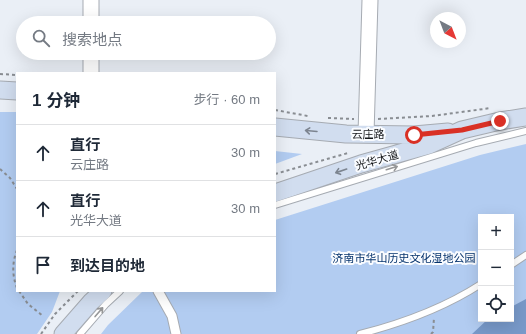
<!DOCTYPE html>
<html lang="zh">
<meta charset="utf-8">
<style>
body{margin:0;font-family:Arial,"Noto Sans SC",sans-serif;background:#f6f6f7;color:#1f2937}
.controls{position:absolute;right:12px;bottom:12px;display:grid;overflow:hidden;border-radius:0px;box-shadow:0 4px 16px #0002}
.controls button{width:36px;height:36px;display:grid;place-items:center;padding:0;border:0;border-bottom:1px solid #e0e1e3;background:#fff;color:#1f2937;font:20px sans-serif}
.compass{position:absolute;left:430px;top:12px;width:36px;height:36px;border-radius:50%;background:#fff;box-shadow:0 4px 16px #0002;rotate:138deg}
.stop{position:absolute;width:12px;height:12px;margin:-9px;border:3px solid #d93025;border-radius:50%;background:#fff}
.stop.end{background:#d93025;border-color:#fff;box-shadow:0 1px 4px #0008}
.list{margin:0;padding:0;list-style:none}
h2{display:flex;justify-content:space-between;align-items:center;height:52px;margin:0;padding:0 16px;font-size:17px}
h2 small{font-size:13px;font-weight:400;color:#747a83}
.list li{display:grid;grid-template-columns:26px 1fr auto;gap:12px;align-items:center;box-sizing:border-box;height:56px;padding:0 16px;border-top:1px solid #e0e1e3}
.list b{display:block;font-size:15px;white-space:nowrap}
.list p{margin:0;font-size:13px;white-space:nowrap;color:#747a83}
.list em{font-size:13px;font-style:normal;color:#747a83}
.icon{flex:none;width:22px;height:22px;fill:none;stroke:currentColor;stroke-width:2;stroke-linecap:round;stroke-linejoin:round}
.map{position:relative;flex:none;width:526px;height:334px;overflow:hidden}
.search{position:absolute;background:#fff;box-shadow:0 4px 16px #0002;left:16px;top:16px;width:260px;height:44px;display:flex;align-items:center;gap:10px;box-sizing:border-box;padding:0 14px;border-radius:22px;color:#747a83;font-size:15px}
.panel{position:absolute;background:#fff;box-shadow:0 4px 16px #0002;left:16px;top:72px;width:260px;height:220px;border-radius:0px}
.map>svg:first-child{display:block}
.green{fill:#b2ccf1;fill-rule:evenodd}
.water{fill:#7899c9}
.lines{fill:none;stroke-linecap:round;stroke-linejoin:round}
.service-casing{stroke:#a6abb2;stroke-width:8}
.pedestrian-casing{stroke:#a6abb2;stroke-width:11}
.tertiary-casing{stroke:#a6abb2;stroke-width:17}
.secondary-casing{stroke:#a6abb2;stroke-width:19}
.path{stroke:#898d92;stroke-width:2;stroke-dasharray:3 3;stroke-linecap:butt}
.service{stroke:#fff;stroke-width:6}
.pedestrian{stroke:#fff;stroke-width:9}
.tertiary{stroke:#fff;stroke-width:15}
.secondary{stroke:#d1ddef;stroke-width:17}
.oneway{stroke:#7c848f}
.oneway2{stroke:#969798}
.route{stroke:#d93025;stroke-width:5}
.labels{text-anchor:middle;stroke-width:4;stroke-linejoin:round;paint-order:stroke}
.street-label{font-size:11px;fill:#15171a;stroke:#fafcff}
.park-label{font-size:11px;fill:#06336d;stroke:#fafcff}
</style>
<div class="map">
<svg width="526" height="334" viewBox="0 0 526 334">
<rect width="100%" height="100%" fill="#eaeff6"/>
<path class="green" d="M0,112H17V291H60L52,312L37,334H0Z
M526,144V334H101L108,325L143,291H275V220L480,155ZM481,217H511V319H481Z
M275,151L302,154L275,164Z"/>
<path class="water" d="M526,299V334H472L488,319H511V307Z"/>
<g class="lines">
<defs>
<path id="service" d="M275,205L476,143L526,131
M511,265L526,255
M80,334L106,304L120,291
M360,334C403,323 444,308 481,284"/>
<path id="pedestrian" d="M158,291L172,316L176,334"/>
<path id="tertiary" d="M91,23V0
M91,73V53
M366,134L370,0"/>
<path id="secondary" d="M0,90L17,91
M275,127L346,134L414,135L448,132
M275,193L361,164L429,145L462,130L500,121L526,117
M63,334L91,302L103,291"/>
</defs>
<use href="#service" class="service-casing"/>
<use href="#pedestrian" class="pedestrian-casing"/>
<use href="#tertiary" class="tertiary-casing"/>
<use href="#secondary" class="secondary-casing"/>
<path class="path" d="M0,74L17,75
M275,110L308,116
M328,118L354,119
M378,119L432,116L491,108
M0,169L10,178L17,189
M275,174L348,153
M17,250C12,263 12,275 17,288
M19,291L28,304L43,316
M41,334L55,314L78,291
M431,334L433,332L434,318"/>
<use href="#service" class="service"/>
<use href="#pedestrian" class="pedestrian"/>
<use href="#tertiary" class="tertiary"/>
<use href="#secondary" class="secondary"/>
</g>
<defs><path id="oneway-shaft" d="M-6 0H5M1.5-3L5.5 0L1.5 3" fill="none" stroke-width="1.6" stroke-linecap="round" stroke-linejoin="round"/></defs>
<g class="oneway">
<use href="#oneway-shaft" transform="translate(311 131) rotate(-175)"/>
<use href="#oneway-shaft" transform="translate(341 171) rotate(161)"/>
</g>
<g class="oneway2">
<use href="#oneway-shaft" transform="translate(392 168) rotate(-17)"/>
<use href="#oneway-shaft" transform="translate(99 312) rotate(-49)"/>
</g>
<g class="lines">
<path class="route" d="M414,135L462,130L500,121"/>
</g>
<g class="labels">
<g class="street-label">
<text x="368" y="138">云庄路</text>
<text transform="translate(377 160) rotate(-16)" y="4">光华大道</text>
</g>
<g class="park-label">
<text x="404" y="262">济南市华山历史文化湿地公园</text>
</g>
</g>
</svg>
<div class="controls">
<button>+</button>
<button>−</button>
<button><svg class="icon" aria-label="locate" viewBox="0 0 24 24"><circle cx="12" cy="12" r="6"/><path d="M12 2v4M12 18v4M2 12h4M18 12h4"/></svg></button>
</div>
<svg class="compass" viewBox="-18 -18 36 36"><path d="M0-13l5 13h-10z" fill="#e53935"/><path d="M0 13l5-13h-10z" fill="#747a83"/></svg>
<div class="stop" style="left:414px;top:135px"></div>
<div class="stop end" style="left:500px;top:121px"></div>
<div class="search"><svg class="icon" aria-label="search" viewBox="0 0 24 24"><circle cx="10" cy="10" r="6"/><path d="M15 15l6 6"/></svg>搜索地点</div>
<section class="panel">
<h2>1 分钟<small>步行 · 60 m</small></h2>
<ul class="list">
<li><svg class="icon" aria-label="ahead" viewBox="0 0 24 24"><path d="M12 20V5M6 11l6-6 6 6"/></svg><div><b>直行</b><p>云庄路</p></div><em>30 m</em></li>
<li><svg class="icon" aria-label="ahead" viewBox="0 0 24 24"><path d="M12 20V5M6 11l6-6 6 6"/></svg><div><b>直行</b><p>光华大道</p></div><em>30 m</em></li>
<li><svg class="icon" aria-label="arrive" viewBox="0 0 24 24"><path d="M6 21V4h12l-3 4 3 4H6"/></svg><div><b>到达目的地</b></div></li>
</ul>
</section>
</div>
